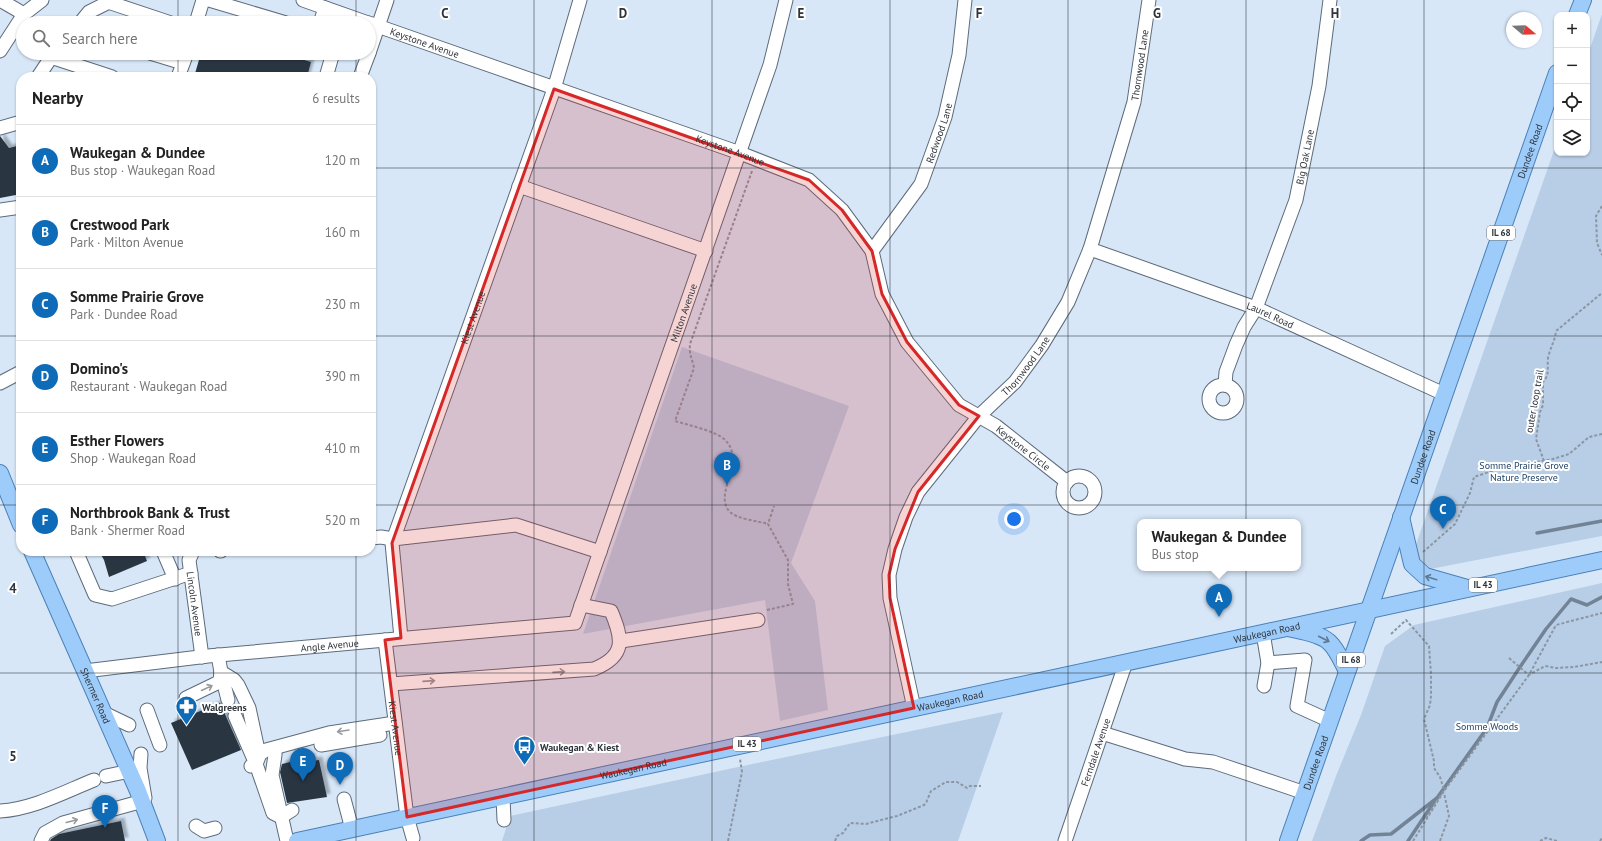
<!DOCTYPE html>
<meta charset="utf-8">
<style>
body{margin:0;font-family:"PT Sans",sans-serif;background:#f2f2f2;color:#222}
.controls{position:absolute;right:12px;top:12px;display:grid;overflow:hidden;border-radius:8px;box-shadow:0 1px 3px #0004}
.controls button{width:36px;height:36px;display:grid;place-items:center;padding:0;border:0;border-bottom:1px solid #e0e0e0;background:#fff;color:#222;font:20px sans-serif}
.compass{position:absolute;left:1506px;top:12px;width:36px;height:36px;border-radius:50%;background:#fff;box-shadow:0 1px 3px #0004;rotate:109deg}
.you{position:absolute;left:1014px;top:519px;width:14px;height:14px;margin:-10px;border:3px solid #fff;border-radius:50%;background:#1a73e8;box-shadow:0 0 0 6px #1a73e833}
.badge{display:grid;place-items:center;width:26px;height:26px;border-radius:50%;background:#0e6bb7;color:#fff;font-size:13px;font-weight:700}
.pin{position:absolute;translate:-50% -33px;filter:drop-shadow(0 1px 2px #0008)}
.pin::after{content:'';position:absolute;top:21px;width:14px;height:12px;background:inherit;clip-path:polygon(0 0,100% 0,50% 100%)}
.popup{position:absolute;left:1137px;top:519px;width:164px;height:52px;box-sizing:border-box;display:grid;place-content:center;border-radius:8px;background:#fff;filter:drop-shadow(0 1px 3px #0005);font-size:13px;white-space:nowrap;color:#767676}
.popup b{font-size:15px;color:#222}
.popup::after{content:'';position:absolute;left:50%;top:100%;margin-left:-8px;border:8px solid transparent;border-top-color:#fff}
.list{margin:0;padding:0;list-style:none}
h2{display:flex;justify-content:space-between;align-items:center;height:52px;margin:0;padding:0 16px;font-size:17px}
h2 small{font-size:13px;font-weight:400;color:#767676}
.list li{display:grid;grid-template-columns:26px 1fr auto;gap:12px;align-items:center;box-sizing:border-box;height:72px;padding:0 16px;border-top:1px solid #e0e0e0}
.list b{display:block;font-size:15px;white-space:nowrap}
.list p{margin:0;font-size:13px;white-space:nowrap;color:#767676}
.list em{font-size:13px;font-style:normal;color:#767676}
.icon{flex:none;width:22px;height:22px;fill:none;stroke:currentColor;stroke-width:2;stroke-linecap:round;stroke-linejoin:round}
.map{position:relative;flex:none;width:1602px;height:841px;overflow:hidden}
.search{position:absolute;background:#fff;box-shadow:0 1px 3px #0004;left:16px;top:16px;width:360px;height:44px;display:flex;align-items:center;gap:10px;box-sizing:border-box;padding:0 14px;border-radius:22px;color:#767676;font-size:15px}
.panel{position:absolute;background:#fff;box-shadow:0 1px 3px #0004;left:16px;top:72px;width:360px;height:484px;border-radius:16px}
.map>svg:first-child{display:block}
.green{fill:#b8cee6}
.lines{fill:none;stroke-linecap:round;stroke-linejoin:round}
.stream{stroke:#728396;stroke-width:3.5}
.building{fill:#293643;filter:url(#shadow)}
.minor-casing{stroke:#5d6b7a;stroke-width:15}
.major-casing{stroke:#4b81b6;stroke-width:18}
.path{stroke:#8b96a3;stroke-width:2;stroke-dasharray:3 2;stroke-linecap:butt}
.minor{stroke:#fff;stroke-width:13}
.major{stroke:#9dccfb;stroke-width:16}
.oneway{stroke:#607891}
.oneway2{stroke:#969a9d}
.marked{fill:#d62828;fill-opacity:0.2;stroke:#d62828;stroke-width:3;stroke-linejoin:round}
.grid{fill:none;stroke:#2e343b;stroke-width:1;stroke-opacity:0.55}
.labels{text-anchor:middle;stroke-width:4;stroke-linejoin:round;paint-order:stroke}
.shield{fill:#fff;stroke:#6d7176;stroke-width:1}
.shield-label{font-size:9px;font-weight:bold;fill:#2e343b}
.street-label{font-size:10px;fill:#2e343b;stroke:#fff}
.park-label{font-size:10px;fill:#214467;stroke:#fff}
.poi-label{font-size:10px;font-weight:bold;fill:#2e343b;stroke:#fff;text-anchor:start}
.grid-label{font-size:13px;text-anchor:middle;font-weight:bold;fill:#2e343b;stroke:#fff;stroke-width:4;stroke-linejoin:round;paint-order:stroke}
</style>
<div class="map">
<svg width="1602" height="841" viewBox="0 0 1602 841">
<defs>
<filter id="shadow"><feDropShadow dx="3.5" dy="-3.5" stdDeviation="1" flood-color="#0004"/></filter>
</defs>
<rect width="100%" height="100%" fill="#d7e7f8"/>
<path class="green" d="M1602,14V536L1425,570L1413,553L1557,142V153H1587V57Z
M682,347L849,406L791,563L815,601L828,710L780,721L765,600L583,634Z
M1602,583V841H1312L1336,776L1361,715L1385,646L1414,625Z
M1003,712L958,841H502L510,816L738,767Z"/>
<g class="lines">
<path class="stream" d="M1537,533L1602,521
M1361,841L1370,835L1391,834L1437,798L1487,728L1497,702L1520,667L1546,629L1571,599L1587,605L1602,597
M1408,841L1434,802"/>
</g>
<path class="building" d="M201,53H281L311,62L307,77H194Z
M0,136L9,148L21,145V194L0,198Z
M99,551H143L147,561L109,577L104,560Z
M220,703L241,750L192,770L171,723Z
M311,757L312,761L319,760L327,797L287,803L280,772L282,764Z
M121,821L125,841H50L51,839L59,834Z"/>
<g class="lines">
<defs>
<g id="minor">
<path d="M0,0L24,14"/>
<path d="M209,0L286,23"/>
<path d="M303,0L368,23"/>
<path d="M108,2L171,23"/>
<path d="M80,23L89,12L113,0"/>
<path d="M196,23L203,0"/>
<path d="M320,23L325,8"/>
<path id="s1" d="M369,23L740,153L809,180L842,210L872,251L882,294L907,342L959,405L996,426L1067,482"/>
<path d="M0,51L24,14L42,0"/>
<path d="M150,53L183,63"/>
<path d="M369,53L387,0"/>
<path d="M51,57L112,77"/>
<path d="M38,77L54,53"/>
<path d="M178,77L187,53"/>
<path d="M326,77L333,53"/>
<path d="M360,77L369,53"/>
<path d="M0,128L21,122"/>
<path d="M519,186L706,251"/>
<path d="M0,210L21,207"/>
<path id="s2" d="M1090,249L1256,308L1444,394"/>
<path id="s3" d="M872,251L921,184L945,117L959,55L965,0"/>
<path d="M0,383L21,372"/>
<circle cx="1223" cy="399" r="14"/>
<path id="s4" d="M1225,385L1226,372L1236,345L1244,327L1256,308L1296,200L1319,86L1330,0"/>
<circle cx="1079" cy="492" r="16"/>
<path d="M371,538L381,537L393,539L516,525L600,552"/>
<path d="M76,551L95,595L112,599L191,573"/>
<path d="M163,551L175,579"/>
<path id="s5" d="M193,551L189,560L202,657"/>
<path d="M220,551H221"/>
<path d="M1263,633L1268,663L1264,686"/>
<path id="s6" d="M401,638L392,543L554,89L580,0"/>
<path id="s7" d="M385,640L407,817L413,838"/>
<path d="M621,641L758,620"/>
<path d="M218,655L221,672L234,680L238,685L249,708L258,750L256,762"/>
<path d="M1268,663L1305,660L1297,706L1330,721"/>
<path id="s8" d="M85,671L208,656L575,623L770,65L786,0"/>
<path d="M221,672L228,700"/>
<path d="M391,684L594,669C626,656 623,639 611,611L581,605"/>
<path d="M186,698L217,683L220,680L221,672"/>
<path id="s9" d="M914,708L890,598L889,575L895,549L906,517L918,492L979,416L1015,382L1042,345L1068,302L1090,249L1134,102L1149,0"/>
<path d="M147,710L160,745"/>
<path d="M104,713L129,725"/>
<path d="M235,716L256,764L273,813L281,817"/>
<path d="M1102,733L1185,759L1213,762L1305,793"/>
<path d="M321,745L380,735"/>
<path d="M275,749V755L272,775L287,841"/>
<path d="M141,754L140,768L145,798"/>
<path d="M251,766L256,764L260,754L266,750L329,733L395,723"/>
<path d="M106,776L130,771"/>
<path d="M503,797L504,820"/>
<path d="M344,799L352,829"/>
<path d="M0,811C33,809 64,792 94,780"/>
<path d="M281,817L292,810"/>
<path d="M196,826L204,831L215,828"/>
<path d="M41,841L45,833L63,823L143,801"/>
<path id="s10" d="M1065,841L1126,662"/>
</g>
<g id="major">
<path d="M1577,15L1583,0"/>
<path d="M0,473L21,525"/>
<path d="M1401,517L1412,564L1425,576L1467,588"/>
<path id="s11" d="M32,551L138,791L157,841"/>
<path d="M1288,628C1301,631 1319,633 1329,642C1337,649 1342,662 1347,671"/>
<path id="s12" d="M297,841L1602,560"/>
<path id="s13" d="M1288,841L1557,73"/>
</g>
</defs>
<use href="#minor" class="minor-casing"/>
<use href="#major" class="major-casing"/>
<path class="path" d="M752,171L690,344C689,357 692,357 694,368L675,421C688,425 715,431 724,439C748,460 712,494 730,512C737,519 758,521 768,524
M1602,206L1596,216L1597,243L1602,255
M1544,461L1536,439L1540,412L1543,405V382C1550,375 1547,367 1548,358C1550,348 1555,341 1556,331L1602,293
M1423,552L1455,524L1470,493L1474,477L1492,471L1499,465L1508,467L1553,459L1569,454L1589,437L1602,434
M767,610L793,604L788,584V560L768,524L774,506
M1391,634L1406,620L1429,646L1431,674V696L1430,705L1424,719L1434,761V768L1440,777L1444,790L1425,820
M1509,658L1529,675L1545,666L1556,668L1574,667L1602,662
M728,841L742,772L740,759
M835,841L837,836L843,833L850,823L866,824L897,816L924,805L926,803L931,791L946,782H957L967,788L970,786H981
M1413,841L1444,791L1529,675L1556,625L1602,613
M1440,841L1449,816L1444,793
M1540,841L1546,838L1557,841
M1600,841L1602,838"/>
<use href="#minor" class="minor"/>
<use href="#major" class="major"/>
</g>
<defs><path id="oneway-shaft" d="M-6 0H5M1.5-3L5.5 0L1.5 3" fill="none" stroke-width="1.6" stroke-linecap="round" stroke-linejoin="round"/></defs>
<g class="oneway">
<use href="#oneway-shaft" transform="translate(1431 578) rotate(-163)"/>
<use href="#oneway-shaft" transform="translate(1324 639) rotate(27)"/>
</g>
<g class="oneway2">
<use href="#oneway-shaft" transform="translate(559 672) rotate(-4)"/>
<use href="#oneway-shaft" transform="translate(429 681) rotate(-4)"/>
<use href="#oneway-shaft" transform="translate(207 688) rotate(-25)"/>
<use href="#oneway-shaft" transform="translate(343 731) rotate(171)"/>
<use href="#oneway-shaft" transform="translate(72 821) rotate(-15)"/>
</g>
<path class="marked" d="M554,89L809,180L842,210L872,251L882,294L907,342L959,405L979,416L918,492L895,549L889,575L890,598L914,708L407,817L385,640L401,638L392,543Z"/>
<path class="grid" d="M178,0V23M356,0V23M534,0V841M712,0V841M890,0V841M1068,0V841M1246,0V841M1424,0V841M178,53V77M356,53V77M0,168H21M371,168H1602M0,336H21M371,336H1602M0,505H21M371,505H1602M178,551V841M356,551V841M0,673H1602"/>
<defs>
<symbol id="pharmacy-pin" viewBox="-11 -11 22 30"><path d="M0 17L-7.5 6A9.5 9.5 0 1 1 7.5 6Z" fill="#0e6bb7" stroke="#fff"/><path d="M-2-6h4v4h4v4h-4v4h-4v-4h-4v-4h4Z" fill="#fff"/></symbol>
<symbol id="bus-pin" viewBox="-11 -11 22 30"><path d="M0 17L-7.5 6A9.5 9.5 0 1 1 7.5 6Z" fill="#0e6bb7" stroke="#fff"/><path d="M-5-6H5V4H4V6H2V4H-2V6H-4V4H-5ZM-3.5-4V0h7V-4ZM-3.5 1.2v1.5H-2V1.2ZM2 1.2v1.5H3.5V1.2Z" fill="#fff"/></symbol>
</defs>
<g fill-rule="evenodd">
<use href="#pharmacy-pin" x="174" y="694" width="25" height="34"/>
<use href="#bus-pin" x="512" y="734" width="25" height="34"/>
</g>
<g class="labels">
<g class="shield">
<rect x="1487" y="226" width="28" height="14" rx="3"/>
<rect x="1469" y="578" width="28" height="14" rx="3"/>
<rect x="1337" y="653" width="28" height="14" rx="3"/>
<rect x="733" y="737" width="28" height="14" rx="3"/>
</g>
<g class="shield-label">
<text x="1501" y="236">IL 68</text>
<text x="1483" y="588">IL 43</text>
<text x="1351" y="663">IL 68</text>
<text x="747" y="747">IL 43</text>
</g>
<g class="street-label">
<text dy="4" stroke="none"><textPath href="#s1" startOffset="59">Keystone Avenue</textPath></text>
<text dy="4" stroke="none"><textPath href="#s9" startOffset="715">Thornwood Lane</textPath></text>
<text dy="4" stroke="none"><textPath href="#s3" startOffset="137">Redwood Lane</textPath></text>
<text dy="4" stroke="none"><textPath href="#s1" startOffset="383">Keystone Avenue</textPath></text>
<text dy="4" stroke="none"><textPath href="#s13" startOffset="731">Dundee Road</textPath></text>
<text dy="4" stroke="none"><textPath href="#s4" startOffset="243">Big Oak Lane</textPath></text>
<text dy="4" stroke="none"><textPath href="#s8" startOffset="821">Milton Avenue</textPath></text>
<text dy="4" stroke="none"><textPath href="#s2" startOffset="192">Laurel Road</textPath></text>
<text dy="4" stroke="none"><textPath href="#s6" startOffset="335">Kiest Avenue</textPath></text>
<text dy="4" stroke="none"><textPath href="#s9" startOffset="390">Thornwood Lane</textPath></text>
<text transform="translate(1534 401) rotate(-80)" y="4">outer loop trail</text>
<text dy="4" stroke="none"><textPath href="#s1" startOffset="820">Keystone Circle</textPath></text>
<text dy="4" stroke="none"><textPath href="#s13" startOffset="407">Dundee Road</textPath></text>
<text dy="4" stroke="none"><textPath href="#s5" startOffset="54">Lincoln Avenue</textPath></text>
<text dy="4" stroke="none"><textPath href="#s12" startOffset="992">Waukegan Road</textPath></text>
<text dy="4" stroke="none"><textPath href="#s8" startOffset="246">Angle Avenue</textPath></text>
<text dy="4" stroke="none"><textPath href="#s11" startOffset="158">Shermer Road</textPath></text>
<text dy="4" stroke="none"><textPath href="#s12" startOffset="668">Waukegan Road</textPath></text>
<text dy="4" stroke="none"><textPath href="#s7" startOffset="89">Kiest Avenue</textPath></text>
<text dy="4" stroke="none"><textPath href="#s10" startOffset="94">Ferndale Avenue</textPath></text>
<text dy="4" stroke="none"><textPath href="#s13" startOffset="83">Dundee Road</textPath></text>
<text dy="4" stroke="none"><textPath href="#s12" startOffset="344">Waukegan Road</textPath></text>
</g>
<g class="park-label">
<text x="1524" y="469">Somme Prairie Grove<tspan x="1524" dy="12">Nature Preserve</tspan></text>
<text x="1487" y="730">Somme Woods</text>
</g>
<g class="poi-label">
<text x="202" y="711">Walgreens</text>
<text x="540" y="751">Waukegan &amp; Kiest</text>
</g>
</g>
<g class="grid-label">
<text x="445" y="18">C</text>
<text x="623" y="18">D</text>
<text x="801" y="18">E</text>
<text x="979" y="18">F</text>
<text x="1157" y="18">G</text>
<text x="1335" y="18">H</text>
<text x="13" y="593">4</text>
<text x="13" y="761">5</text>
</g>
</svg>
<div class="controls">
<button>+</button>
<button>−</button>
<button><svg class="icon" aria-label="locate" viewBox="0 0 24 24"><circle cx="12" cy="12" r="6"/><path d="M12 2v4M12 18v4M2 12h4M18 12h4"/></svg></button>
<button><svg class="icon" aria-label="layers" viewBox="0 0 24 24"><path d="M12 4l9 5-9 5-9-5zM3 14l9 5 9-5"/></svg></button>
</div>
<svg class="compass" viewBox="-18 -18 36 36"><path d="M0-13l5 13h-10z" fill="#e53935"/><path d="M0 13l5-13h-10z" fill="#767676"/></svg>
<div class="you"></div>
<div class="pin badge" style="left:1219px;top:617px">A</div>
<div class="popup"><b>Waukegan &amp; Dundee</b>Bus stop</div>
<div class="pin badge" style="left:727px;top:485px">B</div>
<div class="pin badge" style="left:1443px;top:529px">C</div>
<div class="pin badge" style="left:340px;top:785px">D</div>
<div class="pin badge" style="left:303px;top:781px">E</div>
<div class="pin badge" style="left:105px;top:828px">F</div>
<div class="search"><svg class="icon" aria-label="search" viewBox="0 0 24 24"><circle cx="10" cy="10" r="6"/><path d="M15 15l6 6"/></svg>Search here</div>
<section class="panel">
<h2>Nearby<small>6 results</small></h2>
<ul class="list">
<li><span class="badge">A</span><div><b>Waukegan &amp; Dundee</b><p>Bus stop · Waukegan Road</p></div><em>120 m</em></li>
<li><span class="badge">B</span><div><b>Crestwood Park</b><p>Park · Milton Avenue</p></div><em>160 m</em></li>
<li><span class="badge">C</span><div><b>Somme Prairie Grove</b><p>Park · Dundee Road</p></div><em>230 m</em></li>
<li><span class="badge">D</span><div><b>Domino's</b><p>Restaurant · Waukegan Road</p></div><em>390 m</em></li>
<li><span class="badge">E</span><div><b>Esther Flowers</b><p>Shop · Waukegan Road</p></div><em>410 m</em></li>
<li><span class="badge">F</span><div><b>Northbrook Bank &amp; Trust</b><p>Bank · Shermer Road</p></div><em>520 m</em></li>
</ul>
</section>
</div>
